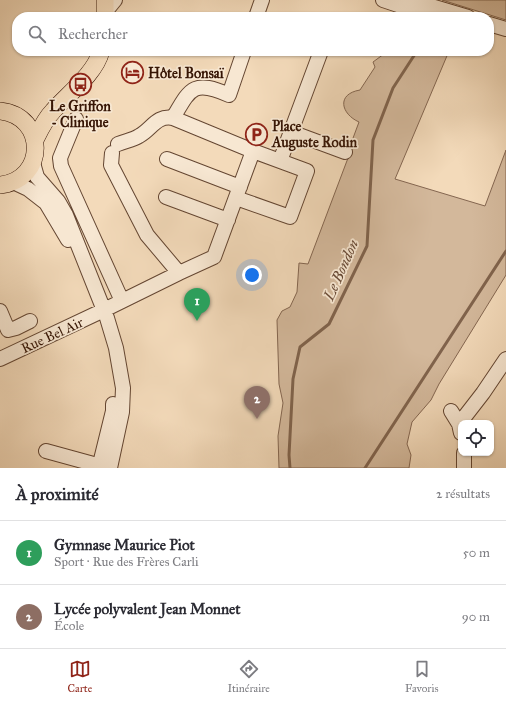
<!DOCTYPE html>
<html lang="fr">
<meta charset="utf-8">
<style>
body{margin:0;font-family:"IM FELL Great Primer",serif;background:#f7f7f7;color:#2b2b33}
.controls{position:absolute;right:12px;bottom:12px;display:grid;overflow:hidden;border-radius:8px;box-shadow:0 1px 3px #0004}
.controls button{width:36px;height:36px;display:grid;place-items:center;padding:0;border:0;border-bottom:1px solid #e1e1e2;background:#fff;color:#2b2b33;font:20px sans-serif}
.you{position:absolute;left:252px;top:275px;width:14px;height:14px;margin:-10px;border:3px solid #fff;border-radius:50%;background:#1a73e8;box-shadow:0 0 0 6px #1a73e833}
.badge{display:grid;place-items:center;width:26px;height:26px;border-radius:50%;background:#8f2418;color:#fff;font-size:13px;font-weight:700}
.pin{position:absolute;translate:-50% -33px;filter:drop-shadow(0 1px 2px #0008)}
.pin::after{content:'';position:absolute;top:21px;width:14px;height:12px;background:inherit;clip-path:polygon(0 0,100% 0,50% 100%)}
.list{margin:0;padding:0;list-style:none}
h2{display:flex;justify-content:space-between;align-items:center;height:52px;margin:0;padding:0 16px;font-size:17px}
h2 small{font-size:13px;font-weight:400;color:#7c7c81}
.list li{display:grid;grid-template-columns:26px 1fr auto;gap:12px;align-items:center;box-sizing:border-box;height:64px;padding:0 16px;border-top:1px solid #e1e1e2}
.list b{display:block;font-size:15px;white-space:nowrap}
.list p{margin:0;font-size:13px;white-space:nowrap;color:#7c7c81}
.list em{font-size:13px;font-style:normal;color:#7c7c81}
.icon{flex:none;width:22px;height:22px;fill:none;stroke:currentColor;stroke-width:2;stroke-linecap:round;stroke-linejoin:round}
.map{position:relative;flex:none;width:506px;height:468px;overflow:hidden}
.search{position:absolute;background:#fff;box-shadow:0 1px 3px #0004;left:12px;right:12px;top:12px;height:44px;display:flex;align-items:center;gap:10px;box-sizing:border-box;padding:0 14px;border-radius:16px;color:#7c7c81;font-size:15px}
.sheet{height:180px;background:#fff}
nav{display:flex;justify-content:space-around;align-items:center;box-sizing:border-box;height:56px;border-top:1px solid #e1e1e2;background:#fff;font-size:11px;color:#7c7c81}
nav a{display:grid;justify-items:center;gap:2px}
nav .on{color:#8f2418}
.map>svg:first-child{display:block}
.green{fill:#d3b89b;stroke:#846650}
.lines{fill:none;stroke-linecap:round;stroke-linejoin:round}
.stream{stroke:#80634c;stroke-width:3}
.minor-casing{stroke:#644632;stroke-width:16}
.major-casing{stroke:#351404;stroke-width:18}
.minor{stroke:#f7e7d2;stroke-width:14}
.major{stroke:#f3daba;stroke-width:17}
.labels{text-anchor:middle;stroke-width:3.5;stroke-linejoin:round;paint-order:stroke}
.poi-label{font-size:14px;font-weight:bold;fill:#351404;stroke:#f7e7d2;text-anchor:start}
.street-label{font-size:14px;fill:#351404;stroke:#f7e7d2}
.water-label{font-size:15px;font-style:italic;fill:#674834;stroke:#f7e7d2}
</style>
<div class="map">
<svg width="506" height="468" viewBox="0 0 506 468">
<rect width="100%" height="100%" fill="#f3daba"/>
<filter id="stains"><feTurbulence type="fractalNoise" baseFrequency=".005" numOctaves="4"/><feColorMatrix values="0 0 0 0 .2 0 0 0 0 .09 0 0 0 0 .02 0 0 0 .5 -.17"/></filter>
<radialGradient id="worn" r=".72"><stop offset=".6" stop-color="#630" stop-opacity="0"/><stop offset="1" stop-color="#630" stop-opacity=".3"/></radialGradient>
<path class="green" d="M442,0H506V20Z
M388,51H449L395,179L485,206L506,150V275L439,384L431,400L412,422L407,444L411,455L409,468H279L278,436L283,403L279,384L277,320L282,311L290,307L297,292L299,263L308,264L348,158L346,157L359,122C341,114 336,94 360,90L375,67L373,62Z"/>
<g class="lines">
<path class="stream" d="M290,468L289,455L293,379L300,347L329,324L367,246L373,140L393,88L417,51
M365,468L506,251"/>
<defs>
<path id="minor" d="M383,0L422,13
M411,0L468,17
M106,11L115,0
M256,17L262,0
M489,24L506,29
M244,51L229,95C193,79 190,89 173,118L253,151L280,161L321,51
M76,119L60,158L61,166L122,301
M291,132L345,152
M118,144C125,141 133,140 139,136C152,129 156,115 173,118
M112,153L111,165L147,235L179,273
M167,159L240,187
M33,163L37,177L58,201L66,215L107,318L116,348L123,388L122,412L110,468
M13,182L28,189L46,203L68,240
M166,197L228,220
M236,198L290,217L307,171L280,161
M0,311L8,330L16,328L30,321
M0,359L104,310L179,273L214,257L253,151
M451,411L459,424L461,433
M459,424L483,393L506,359
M46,451L108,468
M99,468L113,411V404
M464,468V453"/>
<path id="major" d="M105,0V17
M0,111C47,116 47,180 0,185
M35,140C40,130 45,119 53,111C68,94 95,74 101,51"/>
</defs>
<use href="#minor" class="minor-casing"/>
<use href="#major" class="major-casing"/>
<use href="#minor" class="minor"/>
<use href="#major" class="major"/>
</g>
<defs>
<symbol id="hotel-ring" viewBox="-11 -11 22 22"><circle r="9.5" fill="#f7e7d2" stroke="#8f2418" stroke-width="1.5"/><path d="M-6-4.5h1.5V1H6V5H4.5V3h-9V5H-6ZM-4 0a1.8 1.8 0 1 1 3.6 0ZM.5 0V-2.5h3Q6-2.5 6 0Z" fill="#8f2418"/></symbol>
<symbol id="bus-ring" viewBox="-11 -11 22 22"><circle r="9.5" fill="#f7e7d2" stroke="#8f2418" stroke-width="1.5"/><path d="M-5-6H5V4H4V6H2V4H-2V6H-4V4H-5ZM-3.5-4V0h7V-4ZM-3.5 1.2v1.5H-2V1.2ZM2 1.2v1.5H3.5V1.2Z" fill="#8f2418"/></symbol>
<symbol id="parking-ring" viewBox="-11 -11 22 22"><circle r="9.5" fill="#f7e7d2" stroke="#8f2418" stroke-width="1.5"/><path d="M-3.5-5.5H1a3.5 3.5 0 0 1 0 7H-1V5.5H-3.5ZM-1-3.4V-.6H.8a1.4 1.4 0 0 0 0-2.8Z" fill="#8f2418"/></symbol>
</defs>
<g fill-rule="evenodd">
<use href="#hotel-ring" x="120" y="60" width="25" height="25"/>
<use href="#bus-ring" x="68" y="72" width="25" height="25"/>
<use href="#parking-ring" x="244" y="122" width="25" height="25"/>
</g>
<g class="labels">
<g class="poi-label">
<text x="148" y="78">Hôtel Bonsaï</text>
<text x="80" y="111" text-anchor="middle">Le Griffon<tspan x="80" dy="16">- Clinique</tspan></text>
<text x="272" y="131">Place<tspan x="272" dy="16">Auguste Rodin</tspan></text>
</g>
<g class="street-label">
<text transform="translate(52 335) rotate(-25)" y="5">Rue Bel Air</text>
</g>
<g class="water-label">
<text transform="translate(341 270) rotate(-66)" y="5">Le Bondon</text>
</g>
</g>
<rect width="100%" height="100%" filter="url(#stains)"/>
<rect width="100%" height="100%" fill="url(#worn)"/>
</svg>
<div class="controls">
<button><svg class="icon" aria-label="locate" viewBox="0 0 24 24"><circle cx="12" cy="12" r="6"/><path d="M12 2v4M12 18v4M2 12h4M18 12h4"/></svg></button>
</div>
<div class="you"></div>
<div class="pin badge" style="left:197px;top:321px;background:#2e9e5b">1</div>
<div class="pin badge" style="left:257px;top:419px;background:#8d6e63">2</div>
<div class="search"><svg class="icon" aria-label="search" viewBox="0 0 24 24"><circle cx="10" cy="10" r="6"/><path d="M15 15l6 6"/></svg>Rechercher</div>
</div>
<section class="sheet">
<h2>À proximité<small>2 résultats</small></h2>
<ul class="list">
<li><span class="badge" style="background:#2e9e5b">1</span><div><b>Gymnase Maurice Piot</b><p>Sport · Rue des Frères Carli</p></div><em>50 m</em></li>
<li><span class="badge" style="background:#8d6e63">2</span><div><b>Lycée polyvalent Jean Monnet</b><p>École</p></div><em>90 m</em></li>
</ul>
</section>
<nav>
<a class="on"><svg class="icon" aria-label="map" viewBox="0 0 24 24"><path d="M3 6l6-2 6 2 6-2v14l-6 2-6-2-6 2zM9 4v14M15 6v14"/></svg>Carte</a>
<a><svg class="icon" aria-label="directions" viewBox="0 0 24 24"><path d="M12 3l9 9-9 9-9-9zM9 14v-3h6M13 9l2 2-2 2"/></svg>Itinéraire</a>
<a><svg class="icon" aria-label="saved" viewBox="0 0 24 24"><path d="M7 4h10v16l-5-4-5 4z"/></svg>Favoris</a>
</nav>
